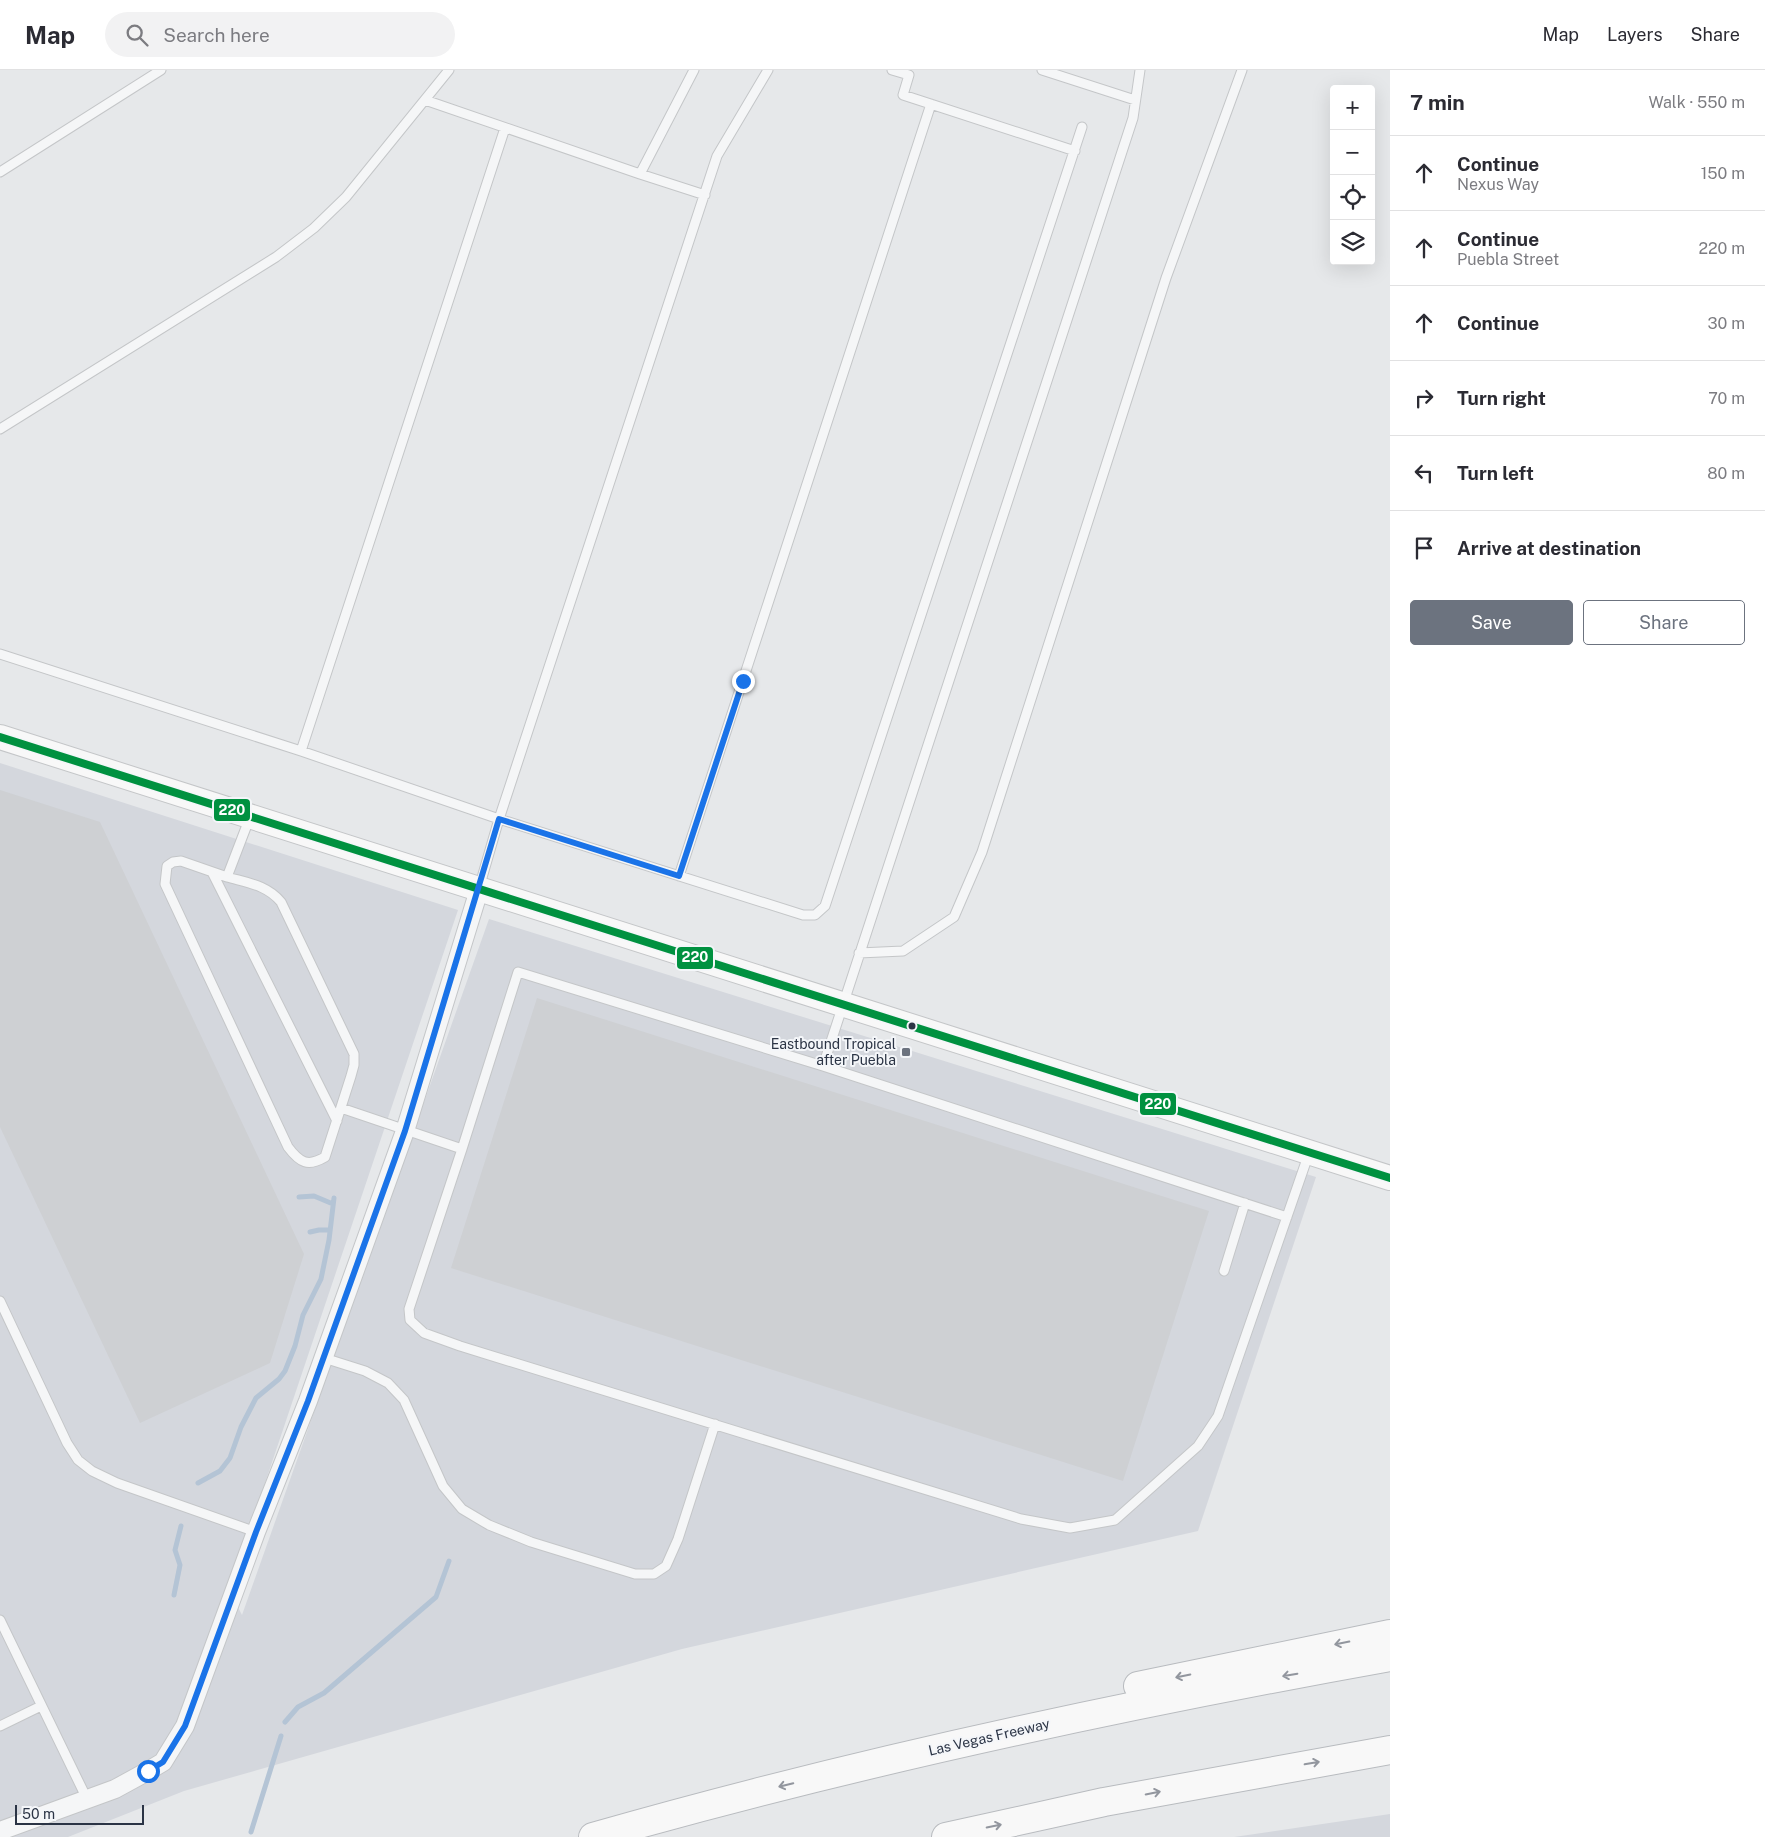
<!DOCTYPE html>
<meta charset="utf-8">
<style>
body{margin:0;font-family:"Public Sans",sans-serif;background:#f2f2f3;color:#2b2b33}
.controls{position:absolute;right:15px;top:15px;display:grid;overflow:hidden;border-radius:5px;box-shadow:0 5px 20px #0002}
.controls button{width:45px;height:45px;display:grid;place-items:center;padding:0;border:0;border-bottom:1px solid #e1e1e2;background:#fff;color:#2b2b33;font:25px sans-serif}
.scale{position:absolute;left:15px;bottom:12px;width:129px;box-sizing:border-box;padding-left:5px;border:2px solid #2b3445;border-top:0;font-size:14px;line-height:18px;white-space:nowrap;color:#2b3445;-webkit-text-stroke:4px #f4f6f9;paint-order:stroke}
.stop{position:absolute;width:15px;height:15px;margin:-11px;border:4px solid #1a73e8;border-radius:50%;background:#fff}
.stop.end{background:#1a73e8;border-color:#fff;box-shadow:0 1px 5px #0008}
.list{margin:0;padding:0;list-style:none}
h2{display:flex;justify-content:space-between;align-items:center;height:65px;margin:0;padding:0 20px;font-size:21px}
h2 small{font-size:16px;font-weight:400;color:#7c7c81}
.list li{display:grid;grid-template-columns:32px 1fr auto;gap:15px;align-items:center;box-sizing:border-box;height:75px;padding:0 20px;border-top:1px solid #e1e1e2}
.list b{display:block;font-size:19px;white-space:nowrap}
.list p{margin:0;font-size:16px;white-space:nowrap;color:#7c7c81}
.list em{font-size:16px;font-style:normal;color:#7c7c81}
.actions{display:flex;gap:10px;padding:15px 20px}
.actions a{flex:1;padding:11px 0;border:1px solid #6c737f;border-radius:5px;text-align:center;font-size:18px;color:#6c737f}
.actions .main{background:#6c737f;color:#fff}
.icon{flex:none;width:28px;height:28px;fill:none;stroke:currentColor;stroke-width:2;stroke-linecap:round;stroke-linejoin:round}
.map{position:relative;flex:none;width:1390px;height:1767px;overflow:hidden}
header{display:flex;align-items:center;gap:30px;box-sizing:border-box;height:70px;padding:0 25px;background:#fff;border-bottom:1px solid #e1e1e2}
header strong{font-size:24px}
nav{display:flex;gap:28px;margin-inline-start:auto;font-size:18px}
.search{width:350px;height:45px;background:#f2f2f3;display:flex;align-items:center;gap:12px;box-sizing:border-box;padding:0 18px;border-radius:28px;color:#7c7c81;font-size:19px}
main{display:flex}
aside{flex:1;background:#fff}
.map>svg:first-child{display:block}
.built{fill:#d4d7dd}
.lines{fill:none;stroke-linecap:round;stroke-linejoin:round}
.stream{stroke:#b4c4d5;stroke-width:5}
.building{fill:#ced0d3}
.lane-casing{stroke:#c4c6c8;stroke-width:11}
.street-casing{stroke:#c4c6c8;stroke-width:20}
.secondary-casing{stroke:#c4c6c8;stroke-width:26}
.highway-casing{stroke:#b8bbbf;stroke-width:30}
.lane{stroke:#f5f6f7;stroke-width:9}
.street{stroke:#f5f6f7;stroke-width:18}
.secondary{stroke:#f8f8f8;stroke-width:24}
.highway{stroke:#f8f8f8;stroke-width:28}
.bus-1-casing{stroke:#f4f6f9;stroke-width:11}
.bus-1{stroke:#009140;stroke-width:8}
.oneway{stroke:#92969e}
.route{stroke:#1a73e8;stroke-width:6}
.bus-dot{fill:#2b3445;stroke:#f4f6f9;stroke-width:2}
.poi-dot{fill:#6c737f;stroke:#f4f6f9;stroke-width:2}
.labels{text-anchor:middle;stroke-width:4;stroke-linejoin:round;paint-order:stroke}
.poi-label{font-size:14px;fill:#2b3445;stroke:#f4f6f9;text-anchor:end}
.street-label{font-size:14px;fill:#2b3445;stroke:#f4f6f9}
.line-badge{stroke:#f4f6f9;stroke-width:2}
.badge-label{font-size:14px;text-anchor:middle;font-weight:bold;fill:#fff}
</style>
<header>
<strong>Map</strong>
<div class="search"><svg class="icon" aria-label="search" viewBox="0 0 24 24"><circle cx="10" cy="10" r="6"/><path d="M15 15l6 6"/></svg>Search here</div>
<nav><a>Map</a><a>Layers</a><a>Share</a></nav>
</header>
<main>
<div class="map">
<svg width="1390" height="1767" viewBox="0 0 1390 1767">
<rect width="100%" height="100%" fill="#e6e8ea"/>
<path class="built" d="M0,693L458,840L229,1520L242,1545L489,849L1316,1107L1198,1461L682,1579L184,1721L68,1767H0Z
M1390,1744V1767H1234Z"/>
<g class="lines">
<path class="stream" d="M299,1127L314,1126L333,1134
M310,1162L319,1160H330
M198,1413L220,1401L230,1388L241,1357L256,1328L279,1309L285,1301L295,1276L303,1245L321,1209L329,1170L334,1128
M174,1525L180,1495L175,1480L181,1456
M285,1652L298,1637L324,1623L436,1527L449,1491
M251,1762L281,1666"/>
</g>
<path class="building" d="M0,720L100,752L304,1184L270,1293L140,1353L0,1057Z
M537,928L1209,1141L1123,1411L451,1198Z"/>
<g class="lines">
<defs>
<path id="lane" d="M694,0L640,104L705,125
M892,0L909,5L903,25L1075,81
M1042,0L1135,30
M425,30L640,104
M0,102L161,0
M0,359L276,187L314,158L346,127L449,0
M0,584L301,681L499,749L803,845H815L825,836L1082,57
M301,681L505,58
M212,802L337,1051
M679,806L931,34
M227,807C248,813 267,815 281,832L354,984V995L351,1006L325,1087C308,1097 300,1093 288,1077L165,814L167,796L173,792L181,791L227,807L250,747
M479,818L499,749L717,86L768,0
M859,883L903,881L954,847L982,782L1166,208L1242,0
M823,996L1133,48L1140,0
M341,1038L462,1079
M1287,1147L823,996L518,902L462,1079L409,1239L410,1250L424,1263L460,1276L1021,1449L1070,1458L1115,1450L1198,1376L1218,1346L1309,1083
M1224,1201L1245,1133
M0,1231L67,1373L78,1390L92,1401L117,1413L256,1462
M324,1288L365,1301L388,1313L404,1330L443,1416L462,1439L489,1455L531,1472L635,1504H654L666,1496L678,1469L715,1354
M0,1550L87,1729
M0,1656L41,1636"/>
<path id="street" d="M0,1761L115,1719L148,1701L163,1692L185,1656L256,1462L308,1331L405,1061L479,820"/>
<path id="secondary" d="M0,667L1390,1108"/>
<path id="highway" d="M1138,1616L1390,1564
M593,1767C855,1692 1122,1635 1390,1587
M946,1767L1104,1732L1390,1680"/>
</defs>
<use href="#lane" class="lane-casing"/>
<use href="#street" class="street-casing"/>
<use href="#secondary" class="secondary-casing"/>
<use href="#highway" class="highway-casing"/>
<use href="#lane" class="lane"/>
<use href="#street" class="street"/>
<use href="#secondary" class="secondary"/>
<use href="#highway" class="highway"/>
<defs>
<path id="bus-1" d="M0,667L1390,1108"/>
</defs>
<use href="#bus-1" class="bus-1-casing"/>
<use href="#bus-1" class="bus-1"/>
</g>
<defs><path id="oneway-shaft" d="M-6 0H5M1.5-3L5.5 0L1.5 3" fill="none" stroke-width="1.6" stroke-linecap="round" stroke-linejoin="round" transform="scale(1.25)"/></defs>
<g class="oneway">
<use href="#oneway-shaft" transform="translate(1342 1573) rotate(169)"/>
<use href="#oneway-shaft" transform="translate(1290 1605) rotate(170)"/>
<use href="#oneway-shaft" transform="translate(1183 1606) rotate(168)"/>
<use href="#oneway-shaft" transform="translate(1312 1693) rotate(-10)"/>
<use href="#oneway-shaft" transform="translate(786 1715) rotate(166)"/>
<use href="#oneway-shaft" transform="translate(1153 1723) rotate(-11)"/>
<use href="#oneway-shaft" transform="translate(994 1756) rotate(-12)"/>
</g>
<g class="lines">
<path class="route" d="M148,1701L163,1692L185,1656L256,1462L308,1331L405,1061L499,749L679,806L743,611"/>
</g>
<circle class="bus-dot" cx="912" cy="956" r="4.5"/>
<rect class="poi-dot" x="901" y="977" width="10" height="10" rx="2.5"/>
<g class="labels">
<g class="poi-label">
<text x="896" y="979">Eastbound Tropical<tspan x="896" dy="16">after Puebla</tspan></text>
</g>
<g class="street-label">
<text transform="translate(989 1667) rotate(-13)" y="5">Las Vegas Freeway</text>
</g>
</g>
<g class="line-badge">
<rect x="213" y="728" width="38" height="24" rx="5" fill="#009140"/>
<rect x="676" y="876" width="38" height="24" rx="5" fill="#009140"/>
<rect x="1139" y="1022" width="38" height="24" rx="5" fill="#009140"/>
</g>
<g class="badge-label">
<text x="232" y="745">220</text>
<text x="695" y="892">220</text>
<text x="1158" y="1039">220</text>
</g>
</svg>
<div class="controls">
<button>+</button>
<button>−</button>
<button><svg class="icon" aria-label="locate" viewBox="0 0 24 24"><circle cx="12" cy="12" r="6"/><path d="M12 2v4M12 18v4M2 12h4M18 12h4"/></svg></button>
<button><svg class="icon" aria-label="layers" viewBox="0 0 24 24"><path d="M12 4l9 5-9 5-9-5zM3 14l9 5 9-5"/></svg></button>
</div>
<div class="scale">50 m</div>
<div class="stop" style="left:148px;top:1701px"></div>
<div class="stop end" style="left:743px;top:611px"></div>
</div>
<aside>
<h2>7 min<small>Walk · 550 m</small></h2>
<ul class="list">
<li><svg class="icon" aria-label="ahead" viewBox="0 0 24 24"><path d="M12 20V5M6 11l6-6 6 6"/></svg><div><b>Continue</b><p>Nexus Way</p></div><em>150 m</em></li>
<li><svg class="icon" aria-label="ahead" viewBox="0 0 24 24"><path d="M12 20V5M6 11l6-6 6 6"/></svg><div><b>Continue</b><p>Puebla Street</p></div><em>220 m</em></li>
<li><svg class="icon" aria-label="ahead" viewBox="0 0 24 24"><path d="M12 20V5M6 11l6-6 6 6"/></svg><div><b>Continue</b></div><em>30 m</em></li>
<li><svg class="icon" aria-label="right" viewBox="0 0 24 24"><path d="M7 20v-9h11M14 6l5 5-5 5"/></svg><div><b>Turn right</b></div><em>70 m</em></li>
<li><svg class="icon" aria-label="left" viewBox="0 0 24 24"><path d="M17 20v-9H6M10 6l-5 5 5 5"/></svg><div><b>Turn left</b></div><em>80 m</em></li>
<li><svg class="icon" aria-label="arrive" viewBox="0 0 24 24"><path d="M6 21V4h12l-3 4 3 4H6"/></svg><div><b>Arrive at destination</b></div></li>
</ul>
<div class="actions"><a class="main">Save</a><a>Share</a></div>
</aside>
</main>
